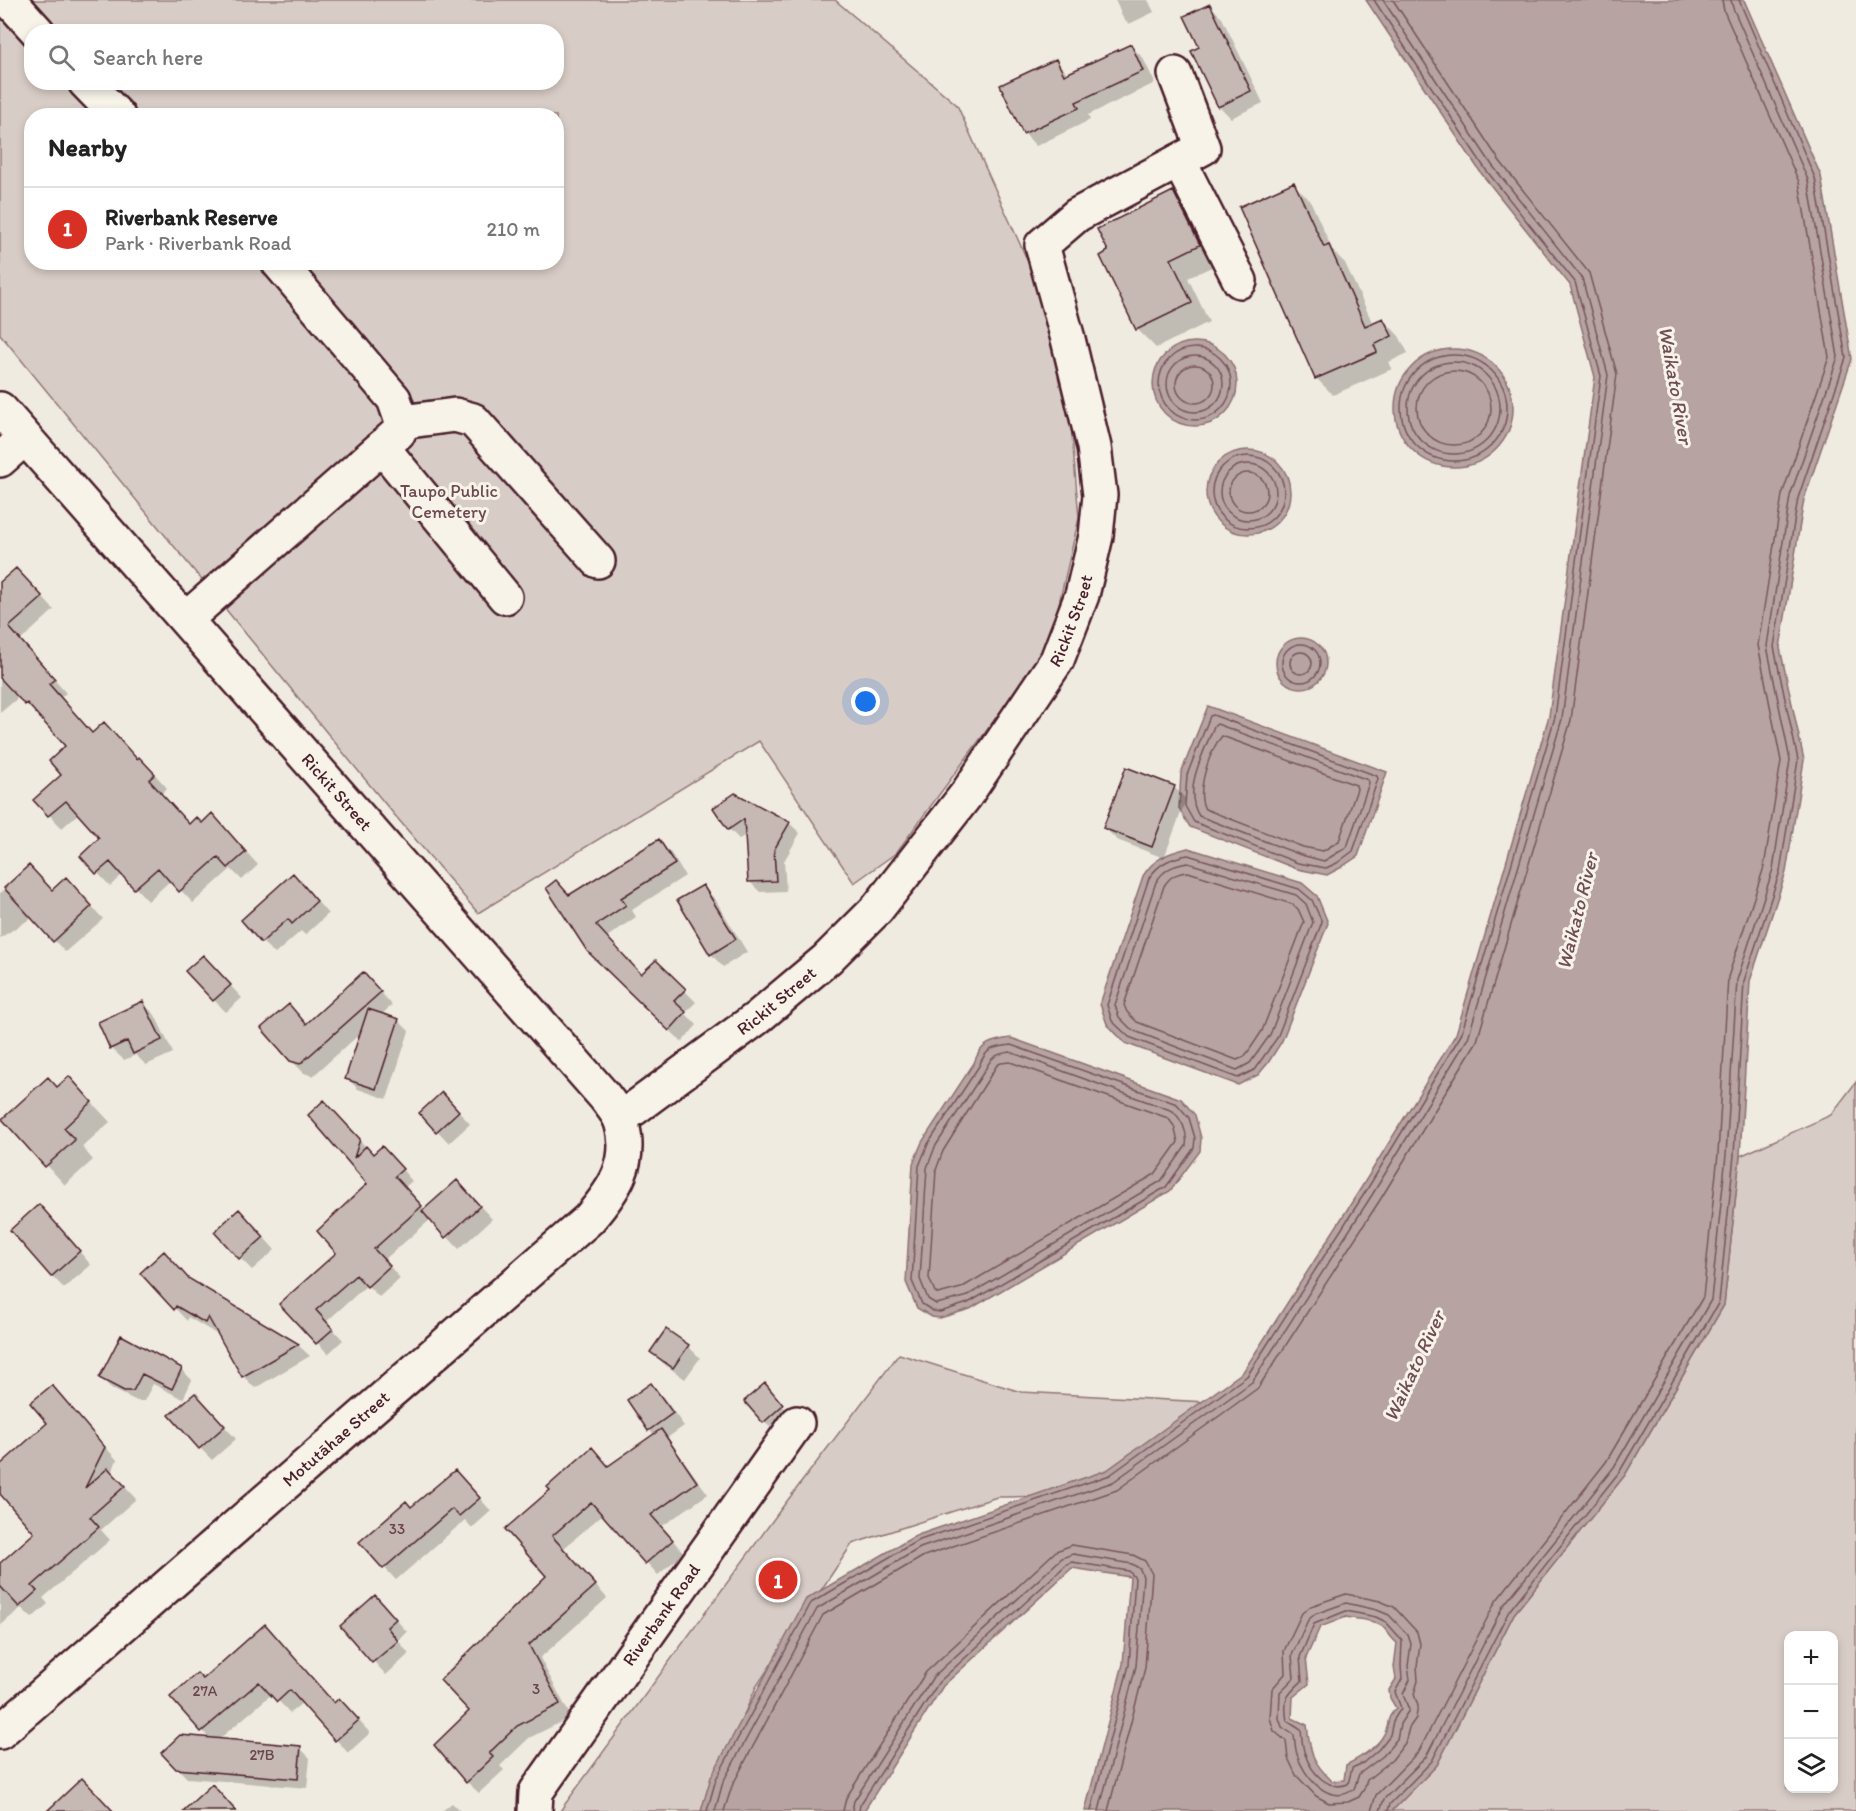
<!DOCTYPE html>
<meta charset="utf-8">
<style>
body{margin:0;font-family:Itim,sans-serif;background:#f2f2f2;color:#222}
.controls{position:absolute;right:18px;bottom:18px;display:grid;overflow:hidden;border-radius:12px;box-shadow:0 3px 9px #0003}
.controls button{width:54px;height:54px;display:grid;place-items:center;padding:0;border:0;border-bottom:2px solid #e0e0e0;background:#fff;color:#222;font:30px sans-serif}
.you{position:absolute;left:866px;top:702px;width:21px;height:21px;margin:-15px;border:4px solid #fff;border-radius:50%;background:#1a73e8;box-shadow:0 0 0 9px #1a73e833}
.badge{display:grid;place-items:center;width:39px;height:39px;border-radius:50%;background:#d93025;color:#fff;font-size:20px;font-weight:700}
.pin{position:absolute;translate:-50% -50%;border:3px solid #fff;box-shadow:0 2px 6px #0006}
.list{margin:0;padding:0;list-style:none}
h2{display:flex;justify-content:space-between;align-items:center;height:78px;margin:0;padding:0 24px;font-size:26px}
h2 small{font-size:20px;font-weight:400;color:#767676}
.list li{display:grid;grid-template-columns:39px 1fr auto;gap:18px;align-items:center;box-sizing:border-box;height:84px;padding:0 24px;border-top:2px solid #e0e0e0}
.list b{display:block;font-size:22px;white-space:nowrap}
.list p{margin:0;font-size:20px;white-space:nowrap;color:#767676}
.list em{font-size:20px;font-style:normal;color:#767676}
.icon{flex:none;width:33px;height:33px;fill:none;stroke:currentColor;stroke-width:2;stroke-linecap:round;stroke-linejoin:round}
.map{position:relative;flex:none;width:1856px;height:1811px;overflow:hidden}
.search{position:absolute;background:#fff;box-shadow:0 3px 9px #0003;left:24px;top:24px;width:540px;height:66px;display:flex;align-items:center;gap:15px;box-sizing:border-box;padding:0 21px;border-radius:24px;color:#767676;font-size:22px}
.panel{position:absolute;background:#fff;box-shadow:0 3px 9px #0003;left:24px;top:108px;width:540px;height:162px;border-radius:24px}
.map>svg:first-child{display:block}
.green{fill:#d8cdc6;stroke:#917678;stroke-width:1.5;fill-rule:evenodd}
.water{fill:#b7a4a2;stroke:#8b6f72;stroke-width:1.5;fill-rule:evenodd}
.shadow{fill:#0003}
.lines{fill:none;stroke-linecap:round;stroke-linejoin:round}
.shore{stroke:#76545b;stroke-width:1.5}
.building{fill:#c6b8b3;stroke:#4a1f2b;stroke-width:1.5}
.minor-casing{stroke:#4a1f2b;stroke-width:38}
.minor{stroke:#f7f3e8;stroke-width:33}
.labels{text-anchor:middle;stroke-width:6;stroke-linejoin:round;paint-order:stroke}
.number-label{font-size:15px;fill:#69454d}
.park-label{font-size:18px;fill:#6e4a52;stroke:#f7f3e8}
.street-label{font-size:18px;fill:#4a1f2b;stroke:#f7f3e8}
.water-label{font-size:20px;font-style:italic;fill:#704e55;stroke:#f7f3e8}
</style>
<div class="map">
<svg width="1856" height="1811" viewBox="0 0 1856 1811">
<rect width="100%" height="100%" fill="#f0ebe0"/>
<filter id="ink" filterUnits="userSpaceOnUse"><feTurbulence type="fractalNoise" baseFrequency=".0167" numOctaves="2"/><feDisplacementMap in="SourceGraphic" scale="12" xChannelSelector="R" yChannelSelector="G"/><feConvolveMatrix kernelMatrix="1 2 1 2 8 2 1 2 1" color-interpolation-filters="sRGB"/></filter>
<g filter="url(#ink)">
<path class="green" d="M0,0H835L957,105L1064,341L1079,518L1049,646L896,853L854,883L759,741L478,913L387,806L0,334ZM32,32H556V82H32ZM32,116H556V262H32Z
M1856,1082V1811H1392L1437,1765L1514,1614L1625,1475L1724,1305L1740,1156L1831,1115ZM1788,1636H1834V1788H1788Z
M899,1354L1021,1392L1205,1402L1074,1496L997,1497L852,1544L756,1687L702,1811H560L781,1509Z"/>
<path class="water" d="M1366,0H1744L1821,176L1852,359L1804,499L1780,648L1804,760L1786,872L1750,981L1740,1156L1724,1305L1625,1475L1514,1614L1437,1765L1392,1811H1085L1123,1664L1130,1577L1072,1568L943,1686L864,1811H701L711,1777L806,1599L915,1536L1107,1470L1243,1372L1361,1188L1456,1034L1549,716L1595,377L1570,285L1481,173ZM1346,1617C1357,1619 1376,1620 1384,1628C1389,1634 1392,1639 1397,1643L1394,1667L1396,1679L1389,1690L1390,1698L1396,1708C1388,1717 1389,1719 1386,1730C1380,1746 1360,1758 1346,1765L1344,1780L1332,1781C1312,1762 1310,1752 1307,1725L1292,1718L1293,1697L1309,1684L1306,1658L1320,1627Z
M1153 384a42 42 0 1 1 84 0a42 42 0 1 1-84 0Z
M1395 408a59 59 0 1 1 118 0a59 59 0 1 1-118 0Z
M1206 492a42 42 0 1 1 84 0a42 42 0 1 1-84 0Z
M1276 663a25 25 0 1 1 50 0a25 25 0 1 1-50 0Z
M1208,706L1387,772L1358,856L1340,868L1327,875L1297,869L1190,827L1182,814L1179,808L1181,773Z
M1188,848L1302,883L1317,896L1328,923L1282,1041L1268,1063L1258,1075L1238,1085L1125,1043L1107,1024L1100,1004L1143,876C1154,858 1168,853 1188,848Z
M1011,1038L1181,1099L1195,1115L1201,1138L1200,1151L1170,1191L970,1309L940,1318L932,1317L917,1308L906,1282L913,1164L922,1142L974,1063C981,1042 992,1041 1011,1038Z"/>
<path class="shadow" d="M1115,0H1148L1154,12L1129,24L1123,18Z
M1210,5L1222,18L1263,103L1231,118L1219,106L1201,48Z
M1130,45L1143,58L1155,83L1088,115L1090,120L1036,146L1024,133L1056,61L1068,74Z
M1293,184L1310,200L1333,251L1345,263L1373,324L1383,319L1399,336L1408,353L1389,362L1392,369L1333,395L1317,379L1241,207Z
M1173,193L1192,212L1218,264L1188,278L1209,322L1156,348L1137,329L1110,252Z
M29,582L54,610L20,641L66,693L61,697L93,734L137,760L152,771L167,788L161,794L190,826L202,825L225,828L258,865L242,880L231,869L193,903L171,880L148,901L123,874L110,886L82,856L101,838L79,813L62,828L35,800L63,775L68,746L40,716L39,717L19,697L0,713V584Z
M1174,787L1186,799L1164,858L1117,840L1105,828Z
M715,808L789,823L800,833L784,861L786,891L760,892L749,881L746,835L739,839L729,829Z
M659,841L671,853L685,876L632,910L636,917L607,937L642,976L656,962L696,1002L685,1013L697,1025L682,1042L588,950L570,897Z
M29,867L53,891H78L103,919L65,952L33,917L0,938V893Z
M305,887L328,914L305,935L301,931L275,954L262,942Z
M703,887L715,899L747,952L723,967L711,954Z
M215,969L242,998L226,1012L214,1000Z
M375,986L392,1005L381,1015L399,1021L409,1031L387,1099L358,1089L347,1078L362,1032L313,1076L304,1073L291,1060L307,1025Z
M143,1003L155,1015L173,1053L146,1065L136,1055L124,1060L111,1048Z
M69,1078L110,1122L82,1147L93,1160L65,1185L4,1119L58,1089Z
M454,1106L470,1124L449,1143L421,1113Z
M335,1113L374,1156L393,1159L412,1181L405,1187L425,1210L469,1194L492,1219L459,1249L431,1219L384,1260L400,1278L379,1297L367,1285L326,1322L343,1340L328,1354L282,1304L338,1253L369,1185L310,1115Z
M51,1218L91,1265L64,1288L52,1276Z
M251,1223L275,1250L252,1270L240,1258Z
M142,1273L190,1281L298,1345L310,1356L255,1388L243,1376L218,1333V1335L188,1317L187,1321Z
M688,1346L700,1358L685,1379L664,1364L652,1352Z
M181,1369L192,1380L183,1399L153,1384L144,1401H137L112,1389L101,1378Z
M651,1385L663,1397L684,1426L667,1438L708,1494L661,1527L684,1553L658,1575L603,1514L563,1549L607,1598L540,1658L571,1717L529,1738L500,1766L504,1770L479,1793L467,1782L471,1711L548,1576L507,1529L609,1467L655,1435L649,1430Z
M52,1387L117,1460L111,1472L136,1499L101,1530L110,1540L43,1598L48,1604L32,1618L21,1608L0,1626V1565L37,1533L0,1491V1467L49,1423Z
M770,1391L788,1412L770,1427L764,1422Z
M207,1407L236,1439L212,1460L200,1448Z
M467,1484L491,1511L472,1528L465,1520L396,1580L361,1543L411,1509Z
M387,1609L407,1632L398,1640L409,1654L386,1675L342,1626Z
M265,1627L335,1704L351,1712L370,1733L348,1753L303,1702L290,1713L272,1694L218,1740L300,1748L310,1758L307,1788L187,1778L163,1753L211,1740L172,1697L203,1681Z
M452,1803L460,1811H442Z"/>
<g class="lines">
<path class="shore" d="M1159 384a36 36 0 1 1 72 0a36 36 0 1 1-72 0Z
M1401 408a53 53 0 1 1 106 0a53 53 0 1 1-106 0Z
M1167 384a28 28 0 1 1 56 0a28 28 0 1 1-56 0Z
M1408 408a46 46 0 1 1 92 0a46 46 0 1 1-92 0Z
M1176 384a19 19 0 1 1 38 0a19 19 0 1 1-38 0Z
M1417 408a37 37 0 1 1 74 0a37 37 0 1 1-74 0Z
M1212 492a36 36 0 1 1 72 0a36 36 0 1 1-72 0Z
M1220 492a28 28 0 1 1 56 0a28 28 0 1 1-56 0Z
M1229 492a19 19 0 1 1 38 0a19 19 0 1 1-38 0Z
M1282 663a19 19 0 1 1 38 0a19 19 0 1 1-38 0Z
M1290 663a11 11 0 1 1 22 0a11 11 0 1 1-22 0Z
M1213,715L1377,776L1378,779L1353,851L1337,863L1326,868L1298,863L1194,822L1185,806L1187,775L1210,716Z
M1217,724L1368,780L1369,783L1347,847L1324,861L1301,855L1199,816C1182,789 1204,753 1214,726Z
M1222,736L1356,785L1357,789L1339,841L1323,851L1303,847L1205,809C1195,793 1210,749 1222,736Z
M1188,855L1299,889L1312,900L1322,922L1277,1038L1254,1070L1238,1078L1129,1037L1112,1021L1107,1005L1149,878C1159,863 1171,858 1188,855Z
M1188,863L1296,895L1306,904L1313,922L1270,1035L1250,1063L1237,1070L1132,1030L1119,1017L1115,1005L1156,882C1164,869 1174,865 1188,863Z
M1188,872L1292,904L1298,909L1304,922L1262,1031L1250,1049L1244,1057L1237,1060L1137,1022L1127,1012L1124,1005L1164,886C1170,876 1177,873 1188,872Z
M1011,1045L1177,1104L1189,1118L1195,1138L1194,1148L1166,1187L968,1303L940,1312L933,1311L922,1304L912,1281L919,1166L928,1144L979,1066C986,1048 993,1047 1011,1045Z
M1010,1052L1173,1111C1182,1120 1188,1132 1186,1146L1161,1181L965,1297L936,1304L928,1299L920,1279L927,1168L935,1147L985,1070C991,1057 996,1054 1010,1052Z
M1010,1062L1168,1118L1174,1126L1178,1142L1155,1174L961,1288L938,1294L935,1292L929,1278L936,1170L943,1151L997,1065L1001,1063Z
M1346,1594L1380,1601L1394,1607L1417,1632L1420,1644L1417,1666L1418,1681L1414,1694L1418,1706L1416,1718L1409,1728L1405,1743L1392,1760L1367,1780L1364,1789L1359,1797L1348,1802L1329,1803L1316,1796L1296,1775L1288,1758L1286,1741L1274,1731L1270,1718L1272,1689L1285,1674L1284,1651L1302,1613L1311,1606Z
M1346,1603L1377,1610L1389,1615L1408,1635L1411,1644L1408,1666L1410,1680L1403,1694L1409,1710L1400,1724L1397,1739L1383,1756L1359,1774L1354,1789C1330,1807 1303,1777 1297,1754C1295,1748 1295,1741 1294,1735L1282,1727L1279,1718L1280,1692L1294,1678L1292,1655L1308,1620L1315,1614Z
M1346,1611L1376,1617L1386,1622L1402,1640L1401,1666L1402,1679L1395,1692L1401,1708L1393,1721L1390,1735L1379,1749L1363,1763L1352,1768L1348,1784C1328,1792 1311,1772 1305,1754C1302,1747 1302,1738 1301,1730L1287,1721C1283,1698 1287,1695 1302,1681L1300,1657L1314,1624Z
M707,1811L716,1779L811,1603L917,1541L1110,1475L1247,1376L1366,1191L1461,1035L1555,717L1601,376L1575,282L1486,170L1374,0
M715,1811L723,1782L817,1609L920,1548L1113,1482L1252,1382L1372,1195L1468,1038L1562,719L1608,375L1582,278L1492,165L1383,0
M724,1811L732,1786L823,1615L924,1556L1117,1490L1258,1388L1380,1200L1477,1041L1571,720L1617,374L1589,273L1499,160L1393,0
M843,1811L846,1798L926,1672L1056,1551L1072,1545L1133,1555L1145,1561L1152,1574L1145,1668L1108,1811
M852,1811L854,1801L933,1677L1062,1558L1073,1554L1132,1564L1140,1569L1143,1577L1136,1666L1099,1811
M859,1811L860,1805L939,1682L1067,1564L1072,1562L1129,1571L1135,1578L1129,1665L1091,1811
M1371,1811L1376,1795L1419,1751L1496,1601L1606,1462L1703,1297L1718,1154L1728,977L1764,867L1781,761L1758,645L1782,495L1829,357L1799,182L1724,11L1722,0
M1380,1811L1384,1799L1426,1757L1503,1606L1614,1467L1711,1300L1726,1155L1737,980L1773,869L1790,760L1767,646L1790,496L1838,357L1808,180L1733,8L1731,0
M1388,1811L1390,1804L1432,1761L1509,1611L1620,1471L1719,1302L1734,1155L1744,981L1780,871L1798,760L1774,647L1798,498L1846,358L1815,178L1739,0"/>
</g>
<path class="building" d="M1210,4L1251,91L1218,107L1191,51L1199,47L1184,16Z
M1131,44L1143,71L1076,102L1079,108L1023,134L1000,85L1056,59L1064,75Z
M1294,182L1324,247L1329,245L1365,326L1383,318L1392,336L1374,345L1377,352L1315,379L1239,207Z
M1173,191L1200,245L1171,259L1192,303L1136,330L1100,256L1108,251L1097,229Z
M16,568L43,597L9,627L55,679L49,684L92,733L104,722L137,759L139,757L155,774L149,780L189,824L196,817L202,823L212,813L246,852L228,868L218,857L179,892L158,868L134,889L110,862L96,874L80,856L99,838L66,801L48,816L33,800L61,775L49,761L65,746L27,703L25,705L0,678V582Z
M1126,767L1175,786L1152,847L1103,828Z
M735,793L790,822L774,850L776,881L748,882L744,819L728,830L713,808Z
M659,839L675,864L621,898L626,905L596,925L641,974L656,960L686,989L674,1001L686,1012L669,1031L587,951L546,888L556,880L569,895Z
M29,865L52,890L66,877L92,906L53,942L4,888Z
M293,873L317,901L292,924L288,919L261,943L241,920Z
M703,885L736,939L710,955L677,900Z
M203,955L231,985L213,1001L185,971Z
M363,972L381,992L300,1064L290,1061L261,1028L289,1004L306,1024Z
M143,1001L162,1040L133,1054L127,1041L110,1049L98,1022Z
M368,1009L399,1019L376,1089L345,1079Z
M69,1076L92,1102L64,1128L75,1140L45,1167L2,1119L48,1077L57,1087Z
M442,1092L459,1111L436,1132L419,1113Z
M324,1100L360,1139L354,1158L366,1146L373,1154L382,1146L403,1169L395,1176L422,1206L374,1249L390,1266L367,1287L356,1275L316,1310L333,1329L316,1344L279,1304L336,1253L317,1231L367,1184L308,1115Z
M457,1180L480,1206L445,1238L422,1211Z
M39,1204L80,1251L51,1277L10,1230Z
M239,1209L264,1237L239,1259L214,1232Z
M164,1251L188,1278L299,1344L242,1377L208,1317L205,1323L176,1306L174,1310L140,1273Z
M666,1329L689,1345L673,1368L650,1352Z
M121,1335L182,1368L172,1389L142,1374L133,1391H124L99,1378Z
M651,1383L673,1413L648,1431L627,1400Z
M765,1383L783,1405L763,1423L744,1401Z
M52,1385L105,1447L85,1488L108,1468L125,1486L90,1517L99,1527L32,1586L37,1591L19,1607L0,1586V1563L34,1533L0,1494V1465L47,1423L30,1403Z
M195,1393L225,1426L199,1449L169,1415Z
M661,1429L697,1482L651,1515L673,1540L645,1564L591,1502L552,1536L596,1585L529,1645L560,1704L517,1726L489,1753L493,1757L466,1783L434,1745L469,1711L440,1680L546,1576L505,1529L550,1490L547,1487L592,1447L608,1466Z
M455,1470L480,1498L459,1516L452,1509L383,1569L359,1542L406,1501L411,1507Z
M375,1595L396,1619L387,1627L398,1641L372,1663L340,1626Z
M265,1624L334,1703L339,1698L359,1720L335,1741L290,1690L277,1702L259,1682L201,1732L170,1697L197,1673L203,1679Z
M180,1735L301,1746L298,1779L176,1769L161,1753Z
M82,1778L113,1811H47Z
M212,1784L236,1811H183Z"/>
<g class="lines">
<defs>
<g id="minor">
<path d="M9,0L38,32"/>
<path d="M85,82L118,116"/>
<path d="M1179,161L1240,281"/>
<path id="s1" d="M0,409L605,1097C610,1104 618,1113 621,1121C634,1162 614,1190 589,1219L0,1732"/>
<path d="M402,422L455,415L473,420L598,561"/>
<path d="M382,447L505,597"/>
<path d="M0,460L25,438"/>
<path d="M186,619L399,432L402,422L394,399L278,262"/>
<path id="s2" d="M620,1119L757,1018L827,959L877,909L966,795L1057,660L1082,595L1096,536L1100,495L1094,447L1068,339L1042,245L1077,215L1203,148L1175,74"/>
<path id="s3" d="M535,1811L536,1792L797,1423"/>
</g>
</defs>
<use href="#minor" class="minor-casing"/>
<use href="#minor" class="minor"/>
</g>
</g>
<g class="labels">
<g class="number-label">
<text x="397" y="1534">33</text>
<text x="536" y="1694">3</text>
<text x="205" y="1696">27A</text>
<text x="262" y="1760">27B</text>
</g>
<g class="park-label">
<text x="449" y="497">Taupo Public<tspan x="449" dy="21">Cemetery</tspan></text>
</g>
<g class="street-label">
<text dy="6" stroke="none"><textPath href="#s2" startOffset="682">Rickit Street</textPath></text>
<text dy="6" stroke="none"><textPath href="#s1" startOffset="510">Rickit Street</textPath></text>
<text dy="6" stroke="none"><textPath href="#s2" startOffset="196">Rickit Street</textPath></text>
<text transform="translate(336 1439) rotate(-41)" y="6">Motutāhae Street</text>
<text dy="6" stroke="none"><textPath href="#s3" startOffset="236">Riverbank Road</textPath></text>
</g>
<g class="water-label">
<text transform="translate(1676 385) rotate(80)" y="7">Waikato River</text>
<text transform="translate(1577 911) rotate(-76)" y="7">Waikato River</text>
<text transform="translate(1414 1366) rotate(-65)" y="7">Waikato River</text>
</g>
</g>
</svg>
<div class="controls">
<button>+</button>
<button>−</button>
<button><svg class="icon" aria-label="layers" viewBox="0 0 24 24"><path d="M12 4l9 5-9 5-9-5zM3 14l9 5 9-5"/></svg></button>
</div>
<div class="you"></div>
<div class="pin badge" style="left:778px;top:1580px">1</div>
<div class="search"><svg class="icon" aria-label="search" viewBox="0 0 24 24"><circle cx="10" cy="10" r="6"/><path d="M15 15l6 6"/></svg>Search here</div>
<section class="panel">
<h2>Nearby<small></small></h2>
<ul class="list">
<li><span class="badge">1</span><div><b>Riverbank Reserve</b><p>Park · Riverbank Road</p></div><em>210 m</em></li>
</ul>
</section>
</div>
